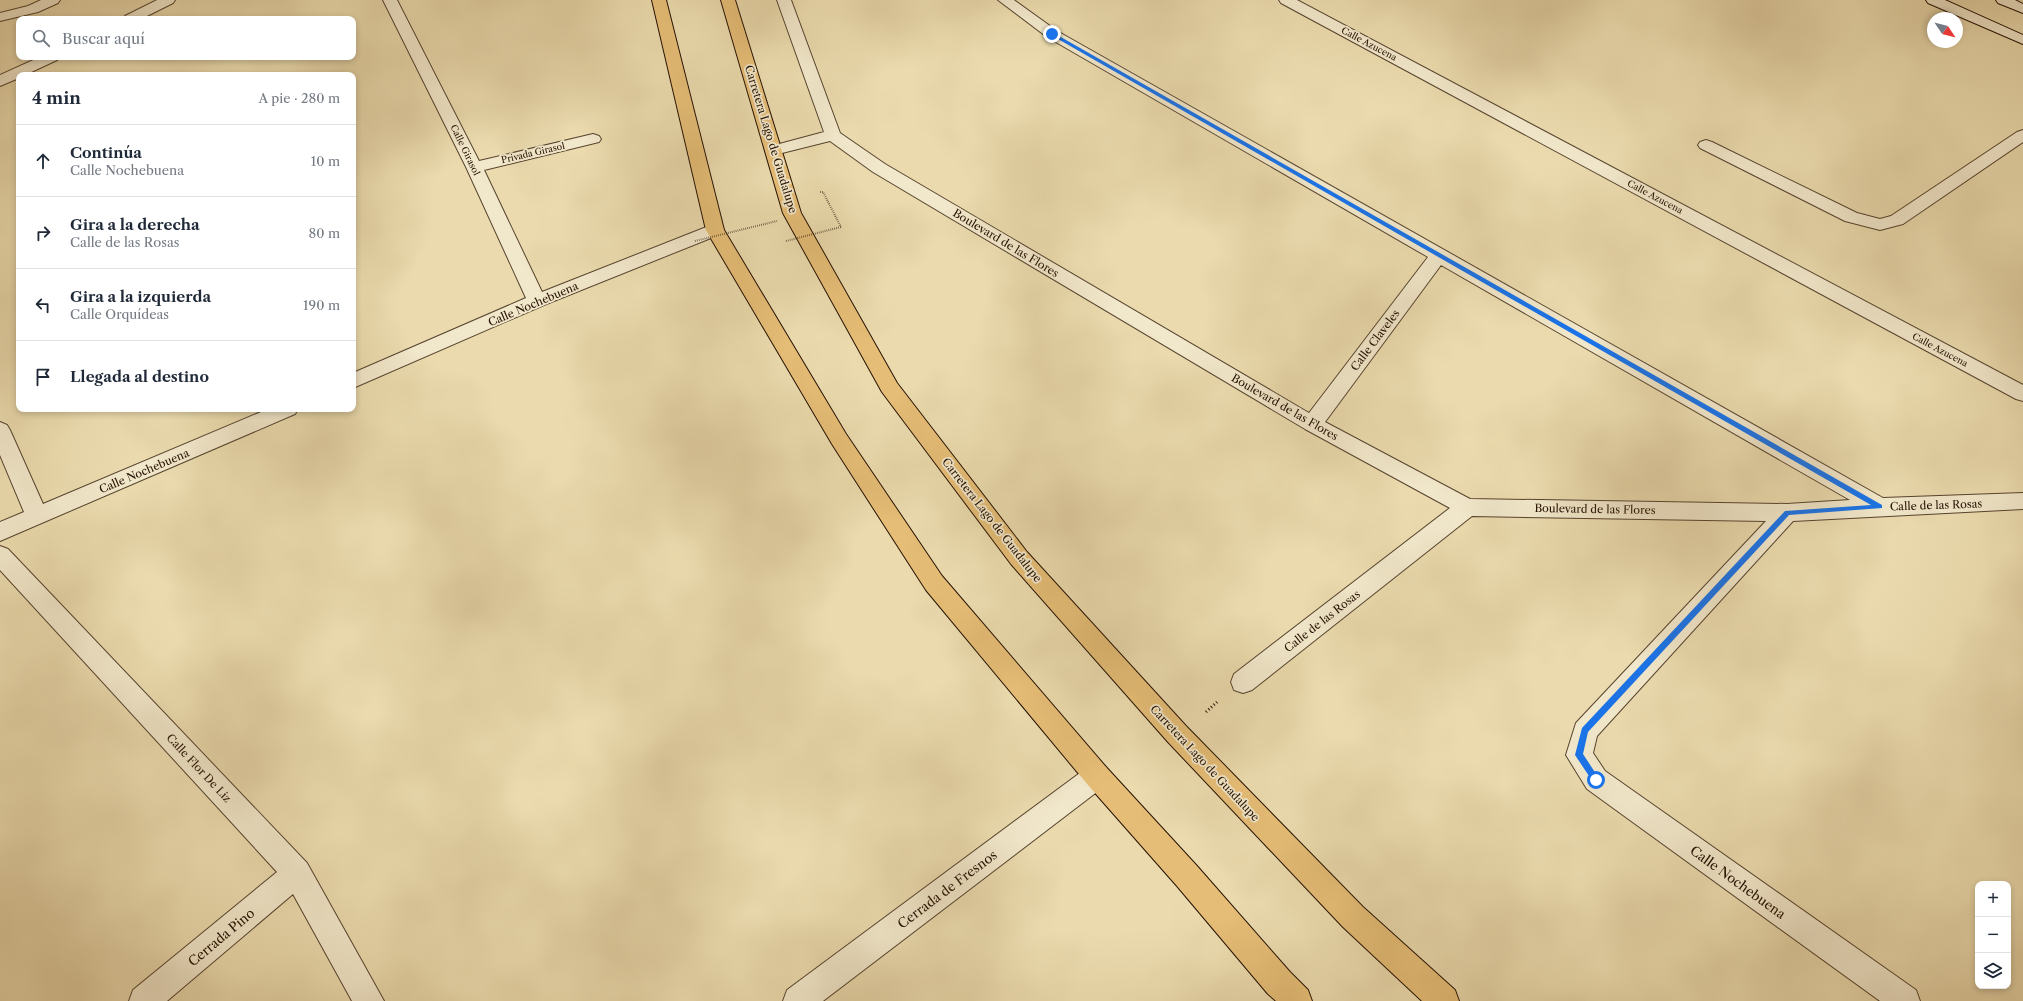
<!DOCTYPE html>
<html lang="es">
<meta charset="utf-8">
<style>
body{margin:0;font-family:"Libre Caslon Text",serif;background:#f6f6f7;color:#1f2937}
.controls{position:absolute;right:12px;bottom:12px;display:grid;overflow:hidden;border-radius:8px;box-shadow:0 2px 6px #0003}
.controls button{width:36px;height:36px;display:grid;place-items:center;padding:0;border:0;border-bottom:1px solid #e0e1e3;background:#fff;color:#1f2937;font:20px sans-serif}
.compass{position:absolute;left:1927px;top:12px;width:36px;height:36px;border-radius:50%;background:#fff;box-shadow:0 2px 6px #0003;rotate:125deg}
.stop{position:absolute;width:12px;height:12px;margin:-9px;border:3px solid #1a73e8;border-radius:50%;background:#fff}
.stop.end{background:#1a73e8;border-color:#fff;box-shadow:0 1px 4px #0008}
.list{margin:0;padding:0;list-style:none}
h2{display:flex;justify-content:space-between;align-items:center;height:52px;margin:0;padding:0 16px;font-size:17px}
h2 small{font-size:13px;font-weight:400;color:#747a83}
.list li{display:grid;grid-template-columns:26px 1fr auto;gap:12px;align-items:center;box-sizing:border-box;height:72px;padding:0 16px;border-top:1px solid #e0e1e3}
.list b{display:block;font-size:15px;white-space:nowrap}
.list p{margin:0;font-size:13px;white-space:nowrap;color:#747a83}
.list em{font-size:13px;font-style:normal;color:#747a83}
.icon{flex:none;width:22px;height:22px;fill:none;stroke:currentColor;stroke-width:2;stroke-linecap:round;stroke-linejoin:round}
.map{position:relative;flex:none;width:2023px;height:1001px;overflow:hidden}
.search{position:absolute;background:#fff;box-shadow:0 2px 6px #0003;left:16px;top:16px;width:340px;height:44px;display:flex;align-items:center;gap:10px;box-sizing:border-box;padding:0 14px;border-radius:8px;color:#747a83;font-size:15px}
.panel{position:absolute;background:#fff;box-shadow:0 2px 6px #0003;left:16px;top:72px;width:340px;height:340px;border-radius:8px}
.map>svg:first-child{display:block}
.lines{fill:none;stroke-linecap:round;stroke-linejoin:round}
.street-casing{stroke:#56432e;stroke-width:2}
.secondary-casing{stroke:#251103;stroke-width:2}
.primary-casing{stroke:#251103;stroke-width:2}
.path-far1{stroke:#251103;stroke-width:2;stroke-dasharray:0.5 1.5;stroke-linecap:butt}
.path{stroke:#251103;stroke-width:3;stroke-dasharray:1 2.5;stroke-linecap:butt}
.street{fill:#f1e7ca;fill-rule:evenodd}
.secondary{fill:#f1e7ca;fill-rule:evenodd}
.primary{fill:#e5bd76;fill-rule:evenodd}
.path-bridge{stroke:#251103;stroke-width:2;stroke-dasharray:0.5 1.5;stroke-linecap:butt}
.route{fill:#1a73e8}
.labels{text-anchor:middle;stroke-width:3.5;stroke-linejoin:round;paint-order:stroke}
.far-street-label{font-size:9px;fill:#251103;stroke:#f1e7ca}
.street-label{font-size:11px;fill:#251103;stroke:#f1e7ca}
.near-street-label{font-size:13px;fill:#251103;stroke:#f1e7ca}
</style>
<div class="map">
<svg width="2023" height="1001" viewBox="0 0 2023 1001">
<rect width="100%" height="100%" fill="#eadaad"/>
<filter id="stains"><feTurbulence type="fractalNoise" baseFrequency=".005" numOctaves="4"/><feColorMatrix values="0 0 0 0 .2 0 0 0 0 .09 0 0 0 0 .02 0 0 0 .5 -.17"/></filter>
<radialGradient id="worn" r=".72"><stop offset=".6" stop-color="#630" stop-opacity="0"/><stop offset="1" stop-color="#630" stop-opacity=".3"/></radialGradient>
<g class="lines">
<defs>
<path id="street" d="M41,0H60L58,3L38,12L0,21V13L28,6Z
M157,0H175L173,3L141,19H123L125,16Z
M383,0H397L479,161L593,134L599,136L601,139L599,142L484,170L542,292L709,226L715,225L721,226L724,230L721,234L544,305L353,388V373L526,298L466,167Z
M777,0H791L840,133L885,164L1309,413L1428,257L1047,37L998,0H1014L1057,31L1883,498L2023,493V509L1793,521L1597,736L1593,753L1605,771L1916,990L1920,1001H1880L1587,789L1566,755L1576,723L1766,521L1472,516L1252,690L1243,693L1234,690L1231,682L1234,674L1450,508L1305,429L873,172L830,141L774,155L768,153L766,150L768,147L824,132ZM1441,265L1850,500L1787,504L1470,499L1325,422Z
M1279,0H1297L2023,385V401L2016,399L1281,3Z
M40,57H59L57,60L25,75H19V78L0,86V75Z
M2023,130V142L1903,224L1880,230L1845,221L1700,148L1698,145L1700,142L1706,140L1712,142L1857,213L1880,219L1891,216L2017,132Z
M268,409H298L295,414L0,541V522L24,512L0,455V422L7,425L10,430L43,504Z
M0,546L8,549L307,863L384,1001H352L293,894L167,1001H129L133,990L277,872L0,570Z
M1097,764L1106,767L1110,776L1106,785L823,1001H783L787,990L1088,767Z"/>
<path id="secondary" d="M1926,0H1945L2023,35V44L1928,3Z
M1996,0H2015L2023,4V13L1998,3Z"/>
<path id="primary" d="M652,0H666L724,230L846,434L942,576L1106,767L1197,866L1290,972L1308,990L1312,1001H1276L1268,994L1177,886L1088,785L926,590L832,444L706,230Z
M721,0H735L801,213L897,383L1027,552L1186,726L1363,907L1455,990L1459,1001H1422L1343,927L1168,742L1011,564L882,392L783,213Z"/>
</defs>
<use href="#street" class="street-casing"/>
<use href="#secondary" class="secondary-casing"/>
<use href="#primary" class="primary-casing"/>
<path class="path-far1" d="M820,192H823L841,227"/>
<path class="path" d="M1206,712L1217,702"/>
<use href="#street" class="street"/>
<use href="#secondary" class="secondary"/>
<use href="#primary" class="primary"/>
<path class="path-bridge" d="M695,241L777,221
M786,241L841,227"/>
</g>
<path class="route" d="M1052,32L1882,505V508L1789,515L1588,732L1583,754L1600,780L1599,782H1593L1575,755L1582,728L1785,511L1871,505L1051,35Z"/>
<g class="labels">
<g class="far-street-label">
<text transform="translate(1369 44) rotate(28)" y="3">Calle Azucena</text>
<text transform="translate(465 150) rotate(64)" y="3">Calle Girasol</text>
<text transform="translate(533 153) rotate(-13)" y="3">Privada Girasol</text>
<text transform="translate(1655 197) rotate(28)" y="3">Calle Azucena</text>
<text transform="translate(1940 350) rotate(28)" y="3">Calle Azucena</text>
</g>
<g class="street-label">
<text transform="translate(771 139) rotate(73)" y="4">Carretera Lago de Guadalupe</text>
<text transform="translate(1006 243) rotate(31)" y="4">Boulevard de las Flores</text>
<text transform="translate(533 304) rotate(-23)" y="4">Calle Nochebuena</text>
<text transform="translate(1375 340) rotate(-53)" y="4">Calle Claveles</text>
<text transform="translate(1285 407) rotate(30)" y="4">Boulevard de las Flores</text>
<text transform="translate(144 471) rotate(-23)" y="4">Calle Nochebuena</text>
<text transform="translate(1936 505) rotate(-2)" y="4">Calle de las Rosas</text>
<text transform="translate(1595 509) rotate(1)" y="4">Boulevard de las Flores</text>
<text transform="translate(992 520) rotate(52)" y="4">Carretera Lago de Guadalupe</text>
<text transform="translate(1322 621) rotate(-38)" y="4">Calle de las Rosas</text>
<text transform="translate(1205 763) rotate(47)" y="4">Carretera Lago de Guadalupe</text>
<text transform="translate(199 768) rotate(47)" y="4">Calle Flor De Liz</text>
</g>
<g class="near-street-label">
<text transform="translate(1738 882) rotate(36)" y="5">Calle Nochebuena</text>
<text transform="translate(947 889) rotate(-37)" y="5">Cerrada de Fresnos</text>
<text transform="translate(221 937) rotate(-40)" y="5">Cerrada Pino</text>
</g>
</g>
<rect width="100%" height="100%" filter="url(#stains)"/>
<rect width="100%" height="100%" fill="url(#worn)"/>
</svg>
<div class="controls">
<button>+</button>
<button>−</button>
<button><svg class="icon" aria-label="layers" viewBox="0 0 24 24"><path d="M12 4l9 5-9 5-9-5zM3 14l9 5 9-5"/></svg></button>
</div>
<svg class="compass" viewBox="-18 -18 36 36"><path d="M0-13l5 13h-10z" fill="#e53935"/><path d="M0 13l5-13h-10z" fill="#747a83"/></svg>
<div class="stop" style="left:1596px;top:780px"></div>
<div class="stop end" style="left:1052px;top:34px"></div>
<div class="search"><svg class="icon" aria-label="search" viewBox="0 0 24 24"><circle cx="10" cy="10" r="6"/><path d="M15 15l6 6"/></svg>Buscar aquí</div>
<section class="panel">
<h2>4 min<small>A pie · 280 m</small></h2>
<ul class="list">
<li><svg class="icon" aria-label="ahead" viewBox="0 0 24 24"><path d="M12 20V5M6 11l6-6 6 6"/></svg><div><b>Continúa</b><p>Calle Nochebuena</p></div><em>10 m</em></li>
<li><svg class="icon" aria-label="right" viewBox="0 0 24 24"><path d="M7 20v-9h11M14 6l5 5-5 5"/></svg><div><b>Gira a la derecha</b><p>Calle de las Rosas</p></div><em>80 m</em></li>
<li><svg class="icon" aria-label="left" viewBox="0 0 24 24"><path d="M17 20v-9H6M10 6l-5 5 5 5"/></svg><div><b>Gira a la izquierda</b><p>Calle Orquídeas</p></div><em>190 m</em></li>
<li><svg class="icon" aria-label="arrive" viewBox="0 0 24 24"><path d="M6 21V4h12l-3 4 3 4H6"/></svg><div><b>Llegada al destino</b></div></li>
</ul>
</section>
</div>
